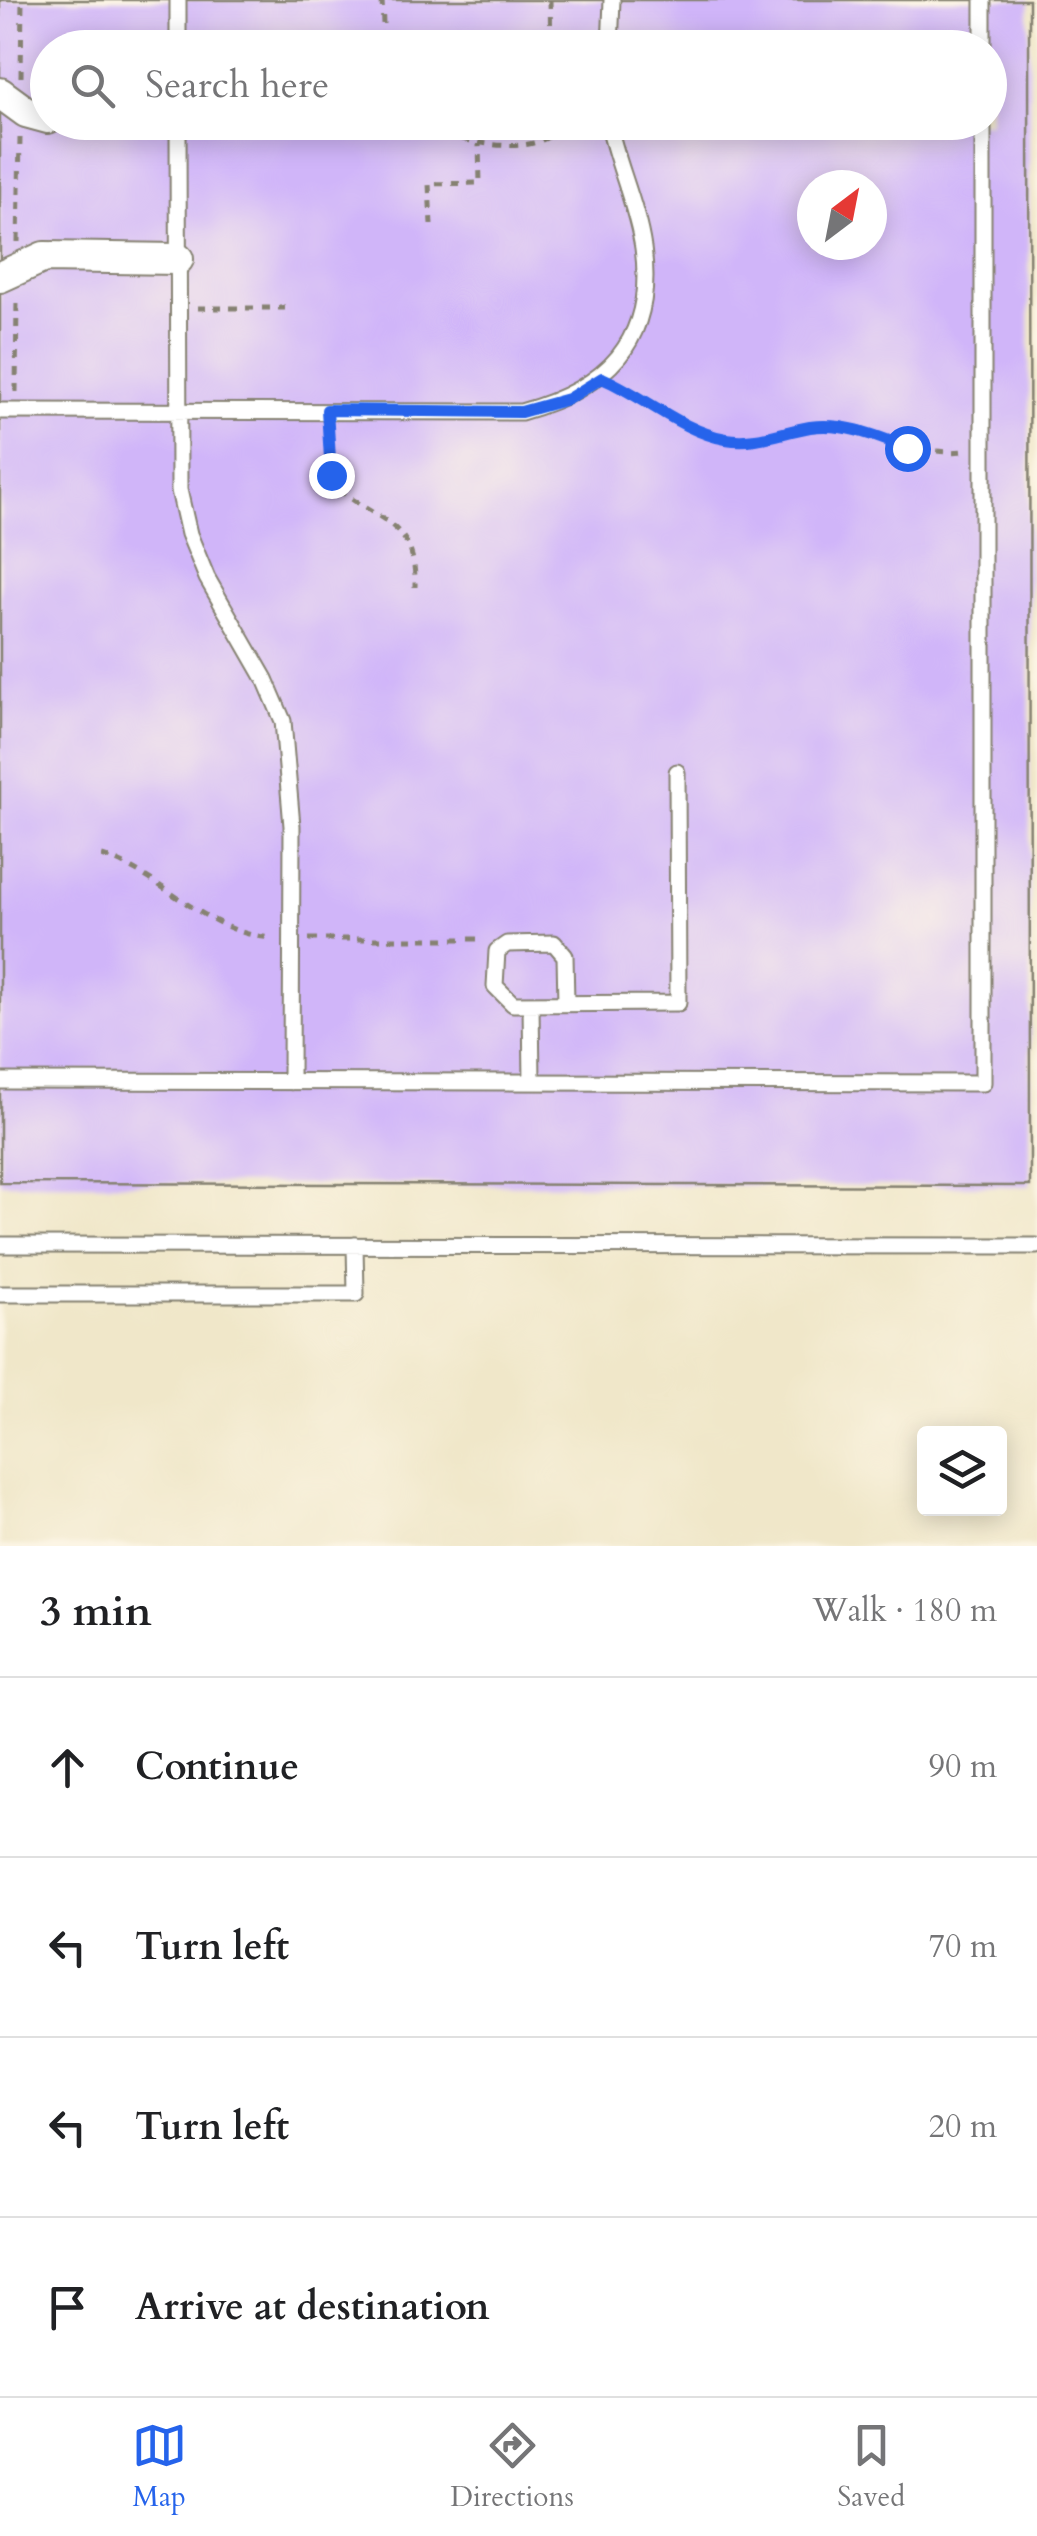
<!DOCTYPE html>
<meta charset="utf-8">
<style>
body{margin:0;font-family:Cardo,serif;background:#f2f2f2;color:#202124}
.controls{position:absolute;right:30px;bottom:30px;display:grid;overflow:hidden;border-radius:10px;box-shadow:0 5px 25px #0003}
.controls button{width:90px;height:90px;display:grid;place-items:center;padding:0;border:0;border-bottom:2px solid #e0e0e0;background:#fff;color:#202124;font:50px sans-serif}
.compass{position:absolute;left:797px;top:170px;width:90px;height:90px;border-radius:50%;background:#fff;box-shadow:0 5px 25px #0003;rotate:32deg}
.stop{position:absolute;width:30px;height:30px;margin:-22px;border:8px solid #2563eb;border-radius:50%;background:#fff}
.stop.end{background:#2563eb;border-color:#fff;box-shadow:0 2px 10px #0008}
.list{margin:0;padding:0;list-style:none}
h2{display:flex;justify-content:space-between;align-items:center;height:130px;margin:0;padding:0 40px;font-size:42px}
h2 small{font-size:32px;font-weight:400;color:#757577}
.list li{display:grid;grid-template-columns:65px 1fr auto;gap:30px;align-items:center;box-sizing:border-box;height:180px;padding:0 40px;border-top:2px solid #e0e0e0}
.list b{display:block;font-size:38px;white-space:nowrap}
.list em{font-size:32px;font-style:normal;color:#757577}
.icon{flex:none;width:55px;height:55px;fill:none;stroke:currentColor;stroke-width:2;stroke-linecap:round;stroke-linejoin:round}
.map{position:relative;flex:none;width:1037px;height:1546px;overflow:hidden}
.search{position:absolute;background:#fff;box-shadow:0 5px 25px #0003;left:30px;right:30px;top:30px;height:110px;display:flex;align-items:center;gap:25px;box-sizing:border-box;padding:0 35px;border-radius:55px;color:#757577;font-size:38px}
.sheet{height:850px;background:#fff}
nav{display:flex;justify-content:space-around;align-items:center;box-sizing:border-box;height:140px;border-top:2px solid #e0e0e0;background:#fff;font-size:28px;color:#757577}
nav a{display:grid;justify-items:center;gap:5px}
nav .on{color:#2563eb}
.map>svg:first-child{display:block}
.building{fill:#d0b5f9;fill-rule:evenodd}
.lines{fill:none;stroke-linecap:round;stroke-linejoin:round}
.lane-casing{stroke:#868272;stroke-width:19}
.street-casing{stroke:#868272;stroke-width:34}
.path{stroke:#868272;stroke-width:5;stroke-dasharray:8 8;stroke-linecap:butt}
.lane{stroke:#fff;stroke-width:15}
.street{stroke:#fff;stroke-width:30}
.route{stroke:#2563eb;stroke-width:12}
</style>
<div class="map">
<svg width="1037" height="1546" viewBox="0 0 1037 1546">
<rect width="100%" height="100%" fill="#fcf5e5"/>
<filter id="ink" filterUnits="userSpaceOnUse"><feTurbulence type="fractalNoise" baseFrequency=".01" numOctaves="2"/><feDisplacementMap in="SourceGraphic" scale="20" xChannelSelector="R" yChannelSelector="G"/><feConvolveMatrix kernelMatrix="1 2 1 2 8 2 1 2 1" color-interpolation-filters="sRGB"/></filter>
<filter id="wash" filterUnits="userSpaceOnUse"><feTurbulence type="fractalNoise" baseFrequency=".0048" numOctaves="4" result="noise"/><feDisplacementMap in="SourceGraphic" scale="40" xChannelSelector="R" yChannelSelector="G"/><feGaussianBlur stdDeviation="2.25" result="paint"/><feColorMatrix in="noise" values="0 0 0 0 0 0 0 0 0 0 0 0 0 0 0 0 0 1.4 0 .05"/><feComposite in="paint" operator="in"/></filter>
<g filter="url(#wash)">
<rect width="100%" height="100%" fill="#f0e7c9"/>
<g id="blocks">
<path class="building" d="M0,0H1029L1030,1186L0,1183ZM48,48H990V122H48ZM812,185H872V245H812Z"/>
</g>
</g>
<g filter="url(#ink)">
<use href="#blocks" fill-opacity="0" stroke="#868272" stroke-width="2.5"/>
<g class="lines">
<defs>
<path id="lane" d="M178,0V48
M983,0V48
M610,48L612,0
M178,122L179,490L189,534L207,578L265,679L283,721L292,826L291,1082
M0,411L521,412C605,389 656,343 643,248C637,206 617,164 608,122
M566,1002L565,956L554,943L507,944L497,951L495,986L513,1004L678,1003L677,772
M531,1004L532,1082
M0,1081L983,1083V122
M0,1245L1037,1246
M0,1294H356L355,1245"/>
<path id="street" d="M0,93L26,112L48,118
M0,277L44,257L178,259"/>
</defs>
<use href="#lane" class="lane-casing"/>
<use href="#street" class="street-casing"/>
<path class="path" d="M382,0L384,48
M550,0L551,48
M21,77L22,0
M401,122C440,133 512,159 548,137L552,122
M197,125L252,122
M431,225L429,184L480,183L479,144
M18,242L20,138
M198,308H285
M619,385C657,401 687,434 729,440C771,445 809,421 851,429C891,436 921,456 964,451
M16,392L17,298
M329,428L334,485C375,523 417,518 415,587
M102,856C163,875 206,934 273,938
M309,939H483"/>
<use href="#lane" class="lane"/>
<use href="#street" class="street"/>
</g>
</g>
<g class="lines" filter="url(#ink)">
<path class="route" d="M331,475L327,410L521,412L568,399L602,378C644,396 681,431 726,439C756,444 781,432 810,427C844,422 876,436 907,448"/>
</g>
</svg>
<div class="controls">
<button><svg class="icon" aria-label="layers" viewBox="0 0 24 24"><path d="M12 4l9 5-9 5-9-5zM3 14l9 5 9-5"/></svg></button>
</div>
<svg class="compass" viewBox="-18 -18 36 36"><path d="M0-13l5 13h-10z" fill="#e53935"/><path d="M0 13l5-13h-10z" fill="#757577"/></svg>
<div class="stop" style="left:907px;top:448px"></div>
<div class="stop end" style="left:331px;top:475px"></div>
<div class="search"><svg class="icon" aria-label="search" viewBox="0 0 24 24"><circle cx="10" cy="10" r="6"/><path d="M15 15l6 6"/></svg>Search here</div>
</div>
<section class="sheet">
<h2>3 min<small>Walk · 180 m</small></h2>
<ul class="list">
<li><svg class="icon" aria-label="ahead" viewBox="0 0 24 24"><path d="M12 20V5M6 11l6-6 6 6"/></svg><div><b>Continue</b></div><em>90 m</em></li>
<li><svg class="icon" aria-label="left" viewBox="0 0 24 24"><path d="M17 20v-9H6M10 6l-5 5 5 5"/></svg><div><b>Turn left</b></div><em>70 m</em></li>
<li><svg class="icon" aria-label="left" viewBox="0 0 24 24"><path d="M17 20v-9H6M10 6l-5 5 5 5"/></svg><div><b>Turn left</b></div><em>20 m</em></li>
<li><svg class="icon" aria-label="arrive" viewBox="0 0 24 24"><path d="M6 21V4h12l-3 4 3 4H6"/></svg><div><b>Arrive at destination</b></div></li>
</ul>
</section>
<nav>
<a class="on"><svg class="icon" aria-label="map" viewBox="0 0 24 24"><path d="M3 6l6-2 6 2 6-2v14l-6 2-6-2-6 2zM9 4v14M15 6v14"/></svg>Map</a>
<a><svg class="icon" aria-label="directions" viewBox="0 0 24 24"><path d="M12 3l9 9-9 9-9-9zM9 14v-3h6M13 9l2 2-2 2"/></svg>Directions</a>
<a><svg class="icon" aria-label="saved" viewBox="0 0 24 24"><path d="M7 4h10v16l-5-4-5 4z"/></svg>Saved</a>
</nav>
